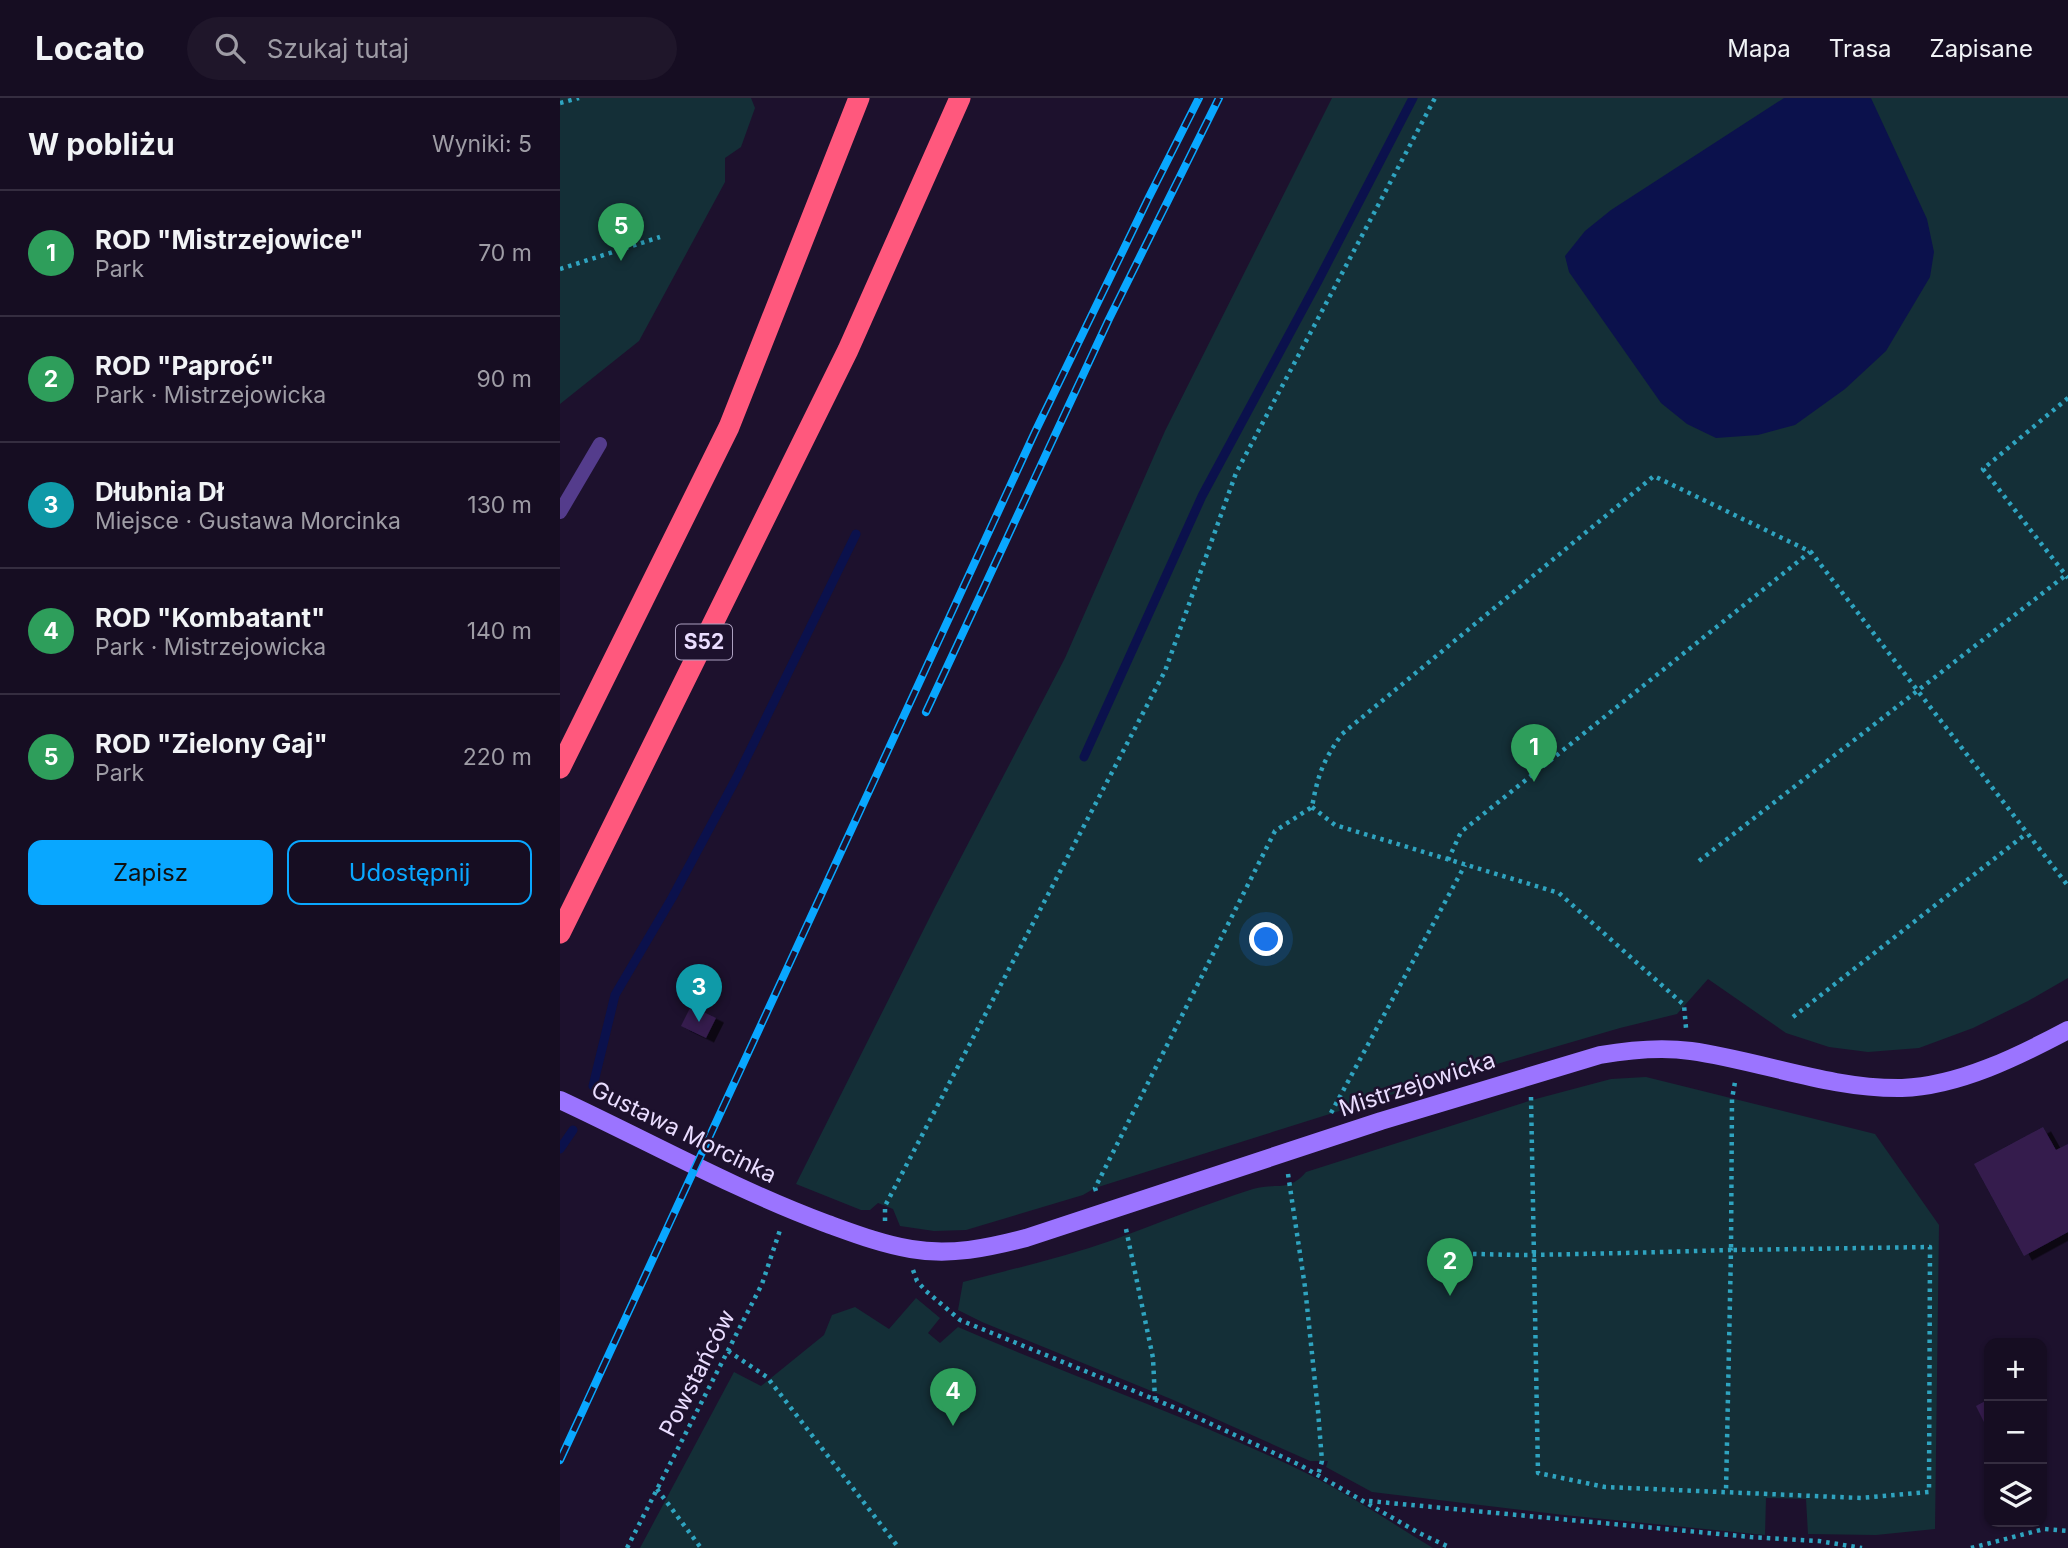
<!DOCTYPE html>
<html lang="pl">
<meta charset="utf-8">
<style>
body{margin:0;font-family:Inter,sans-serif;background:#1f162a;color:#f1f3f6}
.controls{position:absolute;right:21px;bottom:21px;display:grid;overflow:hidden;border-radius:14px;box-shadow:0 2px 5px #0004}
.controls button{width:63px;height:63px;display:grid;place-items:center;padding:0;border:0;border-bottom:2px solid #352d40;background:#160d22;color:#f1f3f6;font:35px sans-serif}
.you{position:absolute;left:707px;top:842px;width:24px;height:24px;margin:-18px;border:5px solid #fff;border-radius:50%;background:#1a73e8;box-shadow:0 0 0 10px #1a73e833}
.badge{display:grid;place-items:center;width:46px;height:46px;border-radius:50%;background:#09a7ff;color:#fff;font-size:23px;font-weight:700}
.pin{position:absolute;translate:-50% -58px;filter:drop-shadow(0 2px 4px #0008)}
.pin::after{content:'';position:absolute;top:37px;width:24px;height:21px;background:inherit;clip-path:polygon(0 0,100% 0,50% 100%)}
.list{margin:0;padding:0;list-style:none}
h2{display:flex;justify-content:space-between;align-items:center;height:91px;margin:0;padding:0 28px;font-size:30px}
h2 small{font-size:23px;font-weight:400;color:#9e9ca5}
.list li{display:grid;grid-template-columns:46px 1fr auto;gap:21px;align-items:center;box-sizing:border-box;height:126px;padding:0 28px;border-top:2px solid #352d40}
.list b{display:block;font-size:26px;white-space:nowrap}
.list p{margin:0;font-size:23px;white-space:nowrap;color:#9e9ca5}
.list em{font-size:23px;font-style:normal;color:#9e9ca5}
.actions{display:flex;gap:14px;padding:21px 28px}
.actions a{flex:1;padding:16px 0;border:2px solid #09a7ff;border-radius:14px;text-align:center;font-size:24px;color:#09a7ff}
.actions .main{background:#09a7ff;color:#111}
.icon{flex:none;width:38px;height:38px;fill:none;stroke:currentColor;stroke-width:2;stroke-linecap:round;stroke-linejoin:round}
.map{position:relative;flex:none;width:1508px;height:1450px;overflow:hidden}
header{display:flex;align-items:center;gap:42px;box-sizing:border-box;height:98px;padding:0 35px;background:#160d22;border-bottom:2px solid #352d40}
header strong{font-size:33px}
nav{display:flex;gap:38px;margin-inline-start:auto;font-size:24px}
.search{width:490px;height:63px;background:#1f162a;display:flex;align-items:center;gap:18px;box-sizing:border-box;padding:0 24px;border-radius:38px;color:#9e9ca5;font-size:26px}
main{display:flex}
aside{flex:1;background:#160d22}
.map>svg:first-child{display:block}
.green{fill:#142f37}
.water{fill:#0b114c}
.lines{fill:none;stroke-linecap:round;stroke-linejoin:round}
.stream{stroke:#0b114c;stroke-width:9}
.building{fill:#341d4e;filter:url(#shadow)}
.path{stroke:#2fa4c0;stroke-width:4.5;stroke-dasharray:3.5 5;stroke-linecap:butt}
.lane{stroke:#543c8c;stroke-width:14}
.secondary{stroke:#9b74ff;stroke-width:18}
.highway{stroke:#ff587d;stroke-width:21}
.rail-casing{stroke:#09a7ff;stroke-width:8}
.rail{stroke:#1d112d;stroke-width:5;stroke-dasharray:16;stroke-linecap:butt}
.labels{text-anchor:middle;stroke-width:5;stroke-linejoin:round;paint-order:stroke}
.shield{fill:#1d112d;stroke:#aca0c0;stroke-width:2}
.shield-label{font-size:21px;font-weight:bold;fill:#eaddff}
.street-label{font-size:23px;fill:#eaddff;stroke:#1d112d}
</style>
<header>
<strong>Locato</strong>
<div class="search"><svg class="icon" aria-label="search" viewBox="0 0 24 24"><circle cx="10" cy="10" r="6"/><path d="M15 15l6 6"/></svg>Szukaj tutaj</div>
<nav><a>Mapa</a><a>Trasa</a><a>Zapisane</a></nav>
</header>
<main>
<aside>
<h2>W pobliżu<small>Wyniki: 5</small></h2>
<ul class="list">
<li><span class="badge" style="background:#2e9e5b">1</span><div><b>ROD &quot;Mistrzejowice&quot;</b><p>Park</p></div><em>70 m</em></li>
<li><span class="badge" style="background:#2e9e5b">2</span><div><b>ROD &quot;Paproć&quot;</b><p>Park · Mistrzejowicka</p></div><em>90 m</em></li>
<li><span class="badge" style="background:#0f9aa8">3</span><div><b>Dłubnia Dł</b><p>Miejsce · Gustawa Morcinka</p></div><em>130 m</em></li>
<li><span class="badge" style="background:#2e9e5b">4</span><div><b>ROD &quot;Kombatant&quot;</b><p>Park · Mistrzejowicka</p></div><em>140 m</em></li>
<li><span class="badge" style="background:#2e9e5b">5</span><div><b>ROD &quot;Zielony Gaj&quot;</b><p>Park</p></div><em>220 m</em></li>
</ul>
<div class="actions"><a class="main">Zapisz</a><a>Udostępnij</a></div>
</aside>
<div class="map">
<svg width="1508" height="1450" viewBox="0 0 1508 1450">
<defs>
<filter id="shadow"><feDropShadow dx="8" dy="4.5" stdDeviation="0" flood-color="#0009"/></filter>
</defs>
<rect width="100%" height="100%" fill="#1d112d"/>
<path class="green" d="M0,0H191L195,10L181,49L165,60V84L79,243L0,306Z
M772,0H1508V880L1468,903L1413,930L1359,950L1308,954L1269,949L1226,935L1148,881L1117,916L1060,930L827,998L535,1090L523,1097L406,1132L374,1133L340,1128L333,1111L318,1105L310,1112H301L236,1086L375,809L505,560L605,333Z
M1086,979L1315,1036L1379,1127L1375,1431L1316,1437L1248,1436L1246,1401L1206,1400L1205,1437L1004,1417L812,1394L766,1369L768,1363H750L611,1301L422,1224L398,1212L403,1184C453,1171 504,1159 553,1142C599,1125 646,1106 693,1091C716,1084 728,1095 746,1074L972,1002L1051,981Z
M356,1200L380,1220L368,1235L380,1245L398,1229C515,1280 636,1321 750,1377C792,1398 833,1426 873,1450H80L174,1274L201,1288L264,1237L272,1217L295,1209L329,1231Z"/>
<path class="water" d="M1224,0H1311L1367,121L1374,154L1370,179L1326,253L1285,291L1235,327L1198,337L1156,340L1127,326L1101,305L1009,174L1005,158L1025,133L1051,112Z"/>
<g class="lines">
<path class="stream" d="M524,659L642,398L758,183L853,0
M33,988L55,897L112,800L178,677L296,436
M0,1051L13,1032"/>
</g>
<path class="building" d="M131,908L156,920L146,940L121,928Z
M1483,1029L1496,1052L1508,1046V1134L1464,1158L1414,1066Z
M1429,1301V1334L1416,1308Z"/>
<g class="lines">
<path class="path" d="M0,5L19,0
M0,171L100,139
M1508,300L1423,371L1508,480
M752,709L775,727L999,795L1124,907L1126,930
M888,762L901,734L1250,454
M1139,763L1506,477
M1233,919L1467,735
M971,999L978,1375L1045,1389L1301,1400L1369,1394L1370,1149L1171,1152L1172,1001L1175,984
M771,1015L905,767
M728,1076L745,1189L758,1313L762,1363L758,1377
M536,1093L535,1090L715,733L752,709C758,676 763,663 782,636L1094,378L1251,454L1508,788
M325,1123V1108L605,573L676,375L875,0
M566,1131L593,1260L595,1302
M879,1156C908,1155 936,1157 965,1157C1034,1156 1102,1154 1171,1152L1166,1393
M353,1172L357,1183L366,1193L400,1222L623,1313L740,1367L859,1435L891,1450
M168,1253L207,1279L339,1450
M97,1391L141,1450
M809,1403L1191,1439L1259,1443L1302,1450
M67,1450L202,1186L221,1129
M1411,1450L1484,1431L1508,1433"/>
<path class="lane" d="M0,414L40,346"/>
<path class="secondary" d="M0,1002C88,1043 174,1091 265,1125C293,1135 321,1146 351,1151C390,1158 428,1150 466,1140L821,1023L1040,957C1069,952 1102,949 1131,953C1202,963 1269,991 1342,990C1399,988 1459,958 1508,932"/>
<path class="highway" d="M0,670L169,329L299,0
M0,835L288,252L400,0"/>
<defs>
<path id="rail" d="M366,614L549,221L659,0
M0,1362L475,334L588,101L639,0"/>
</defs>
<use href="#rail" class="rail-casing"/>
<use href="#rail" class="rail"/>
</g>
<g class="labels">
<rect class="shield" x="116" y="526.5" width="56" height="35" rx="5"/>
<g class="shield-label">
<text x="144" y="551">S52</text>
</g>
<g class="street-label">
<text transform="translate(857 986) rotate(-18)" y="8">Mistrzejowicka</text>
<text transform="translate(124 1034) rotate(26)" y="8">Gustawa Morcinka</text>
<text transform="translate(137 1275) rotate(-63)" y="8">Powstańców</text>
</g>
</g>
</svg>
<div class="controls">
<button>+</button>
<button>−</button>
<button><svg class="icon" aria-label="layers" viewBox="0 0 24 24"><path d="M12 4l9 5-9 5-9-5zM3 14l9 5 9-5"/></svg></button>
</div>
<div class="you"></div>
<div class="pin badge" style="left:974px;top:684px;background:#2e9e5b">1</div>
<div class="pin badge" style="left:890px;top:1198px;background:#2e9e5b">2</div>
<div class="pin badge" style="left:139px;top:924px;background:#0f9aa8">3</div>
<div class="pin badge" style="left:393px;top:1328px;background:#2e9e5b">4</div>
<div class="pin badge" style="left:61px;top:163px;background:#2e9e5b">5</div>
</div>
</main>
